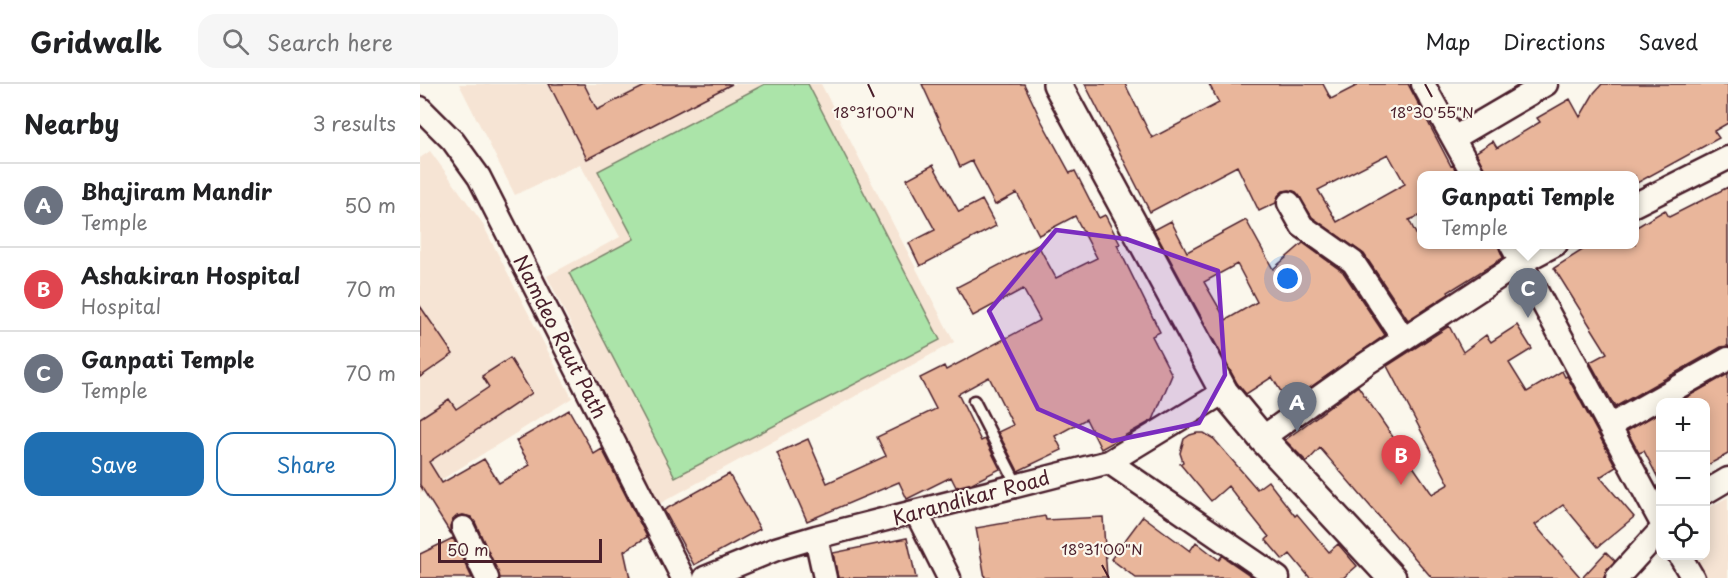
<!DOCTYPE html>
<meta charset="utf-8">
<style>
body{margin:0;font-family:"Playpen Sans",sans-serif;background:#f6f6f6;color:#202124}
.controls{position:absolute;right:18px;bottom:18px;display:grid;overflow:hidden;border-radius:12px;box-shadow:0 3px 15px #0003}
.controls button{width:54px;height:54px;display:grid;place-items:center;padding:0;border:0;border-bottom:2px solid #e0e0e0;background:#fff;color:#202124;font:30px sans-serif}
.scale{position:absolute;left:18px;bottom:15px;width:164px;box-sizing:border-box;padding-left:6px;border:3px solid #4a1f2b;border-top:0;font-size:16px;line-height:21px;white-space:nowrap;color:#4a1f2b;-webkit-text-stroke:4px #fbf7ec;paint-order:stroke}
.you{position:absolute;left:868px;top:195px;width:21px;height:21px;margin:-15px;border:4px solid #fff;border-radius:50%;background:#1a73e8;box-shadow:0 0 0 9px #1a73e833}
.badge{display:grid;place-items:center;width:39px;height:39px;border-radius:50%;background:#1f6fb2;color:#fff;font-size:20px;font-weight:700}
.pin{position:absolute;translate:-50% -50px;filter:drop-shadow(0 2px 3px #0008)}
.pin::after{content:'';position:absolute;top:32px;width:21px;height:18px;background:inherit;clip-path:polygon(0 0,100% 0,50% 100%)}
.popup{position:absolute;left:997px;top:87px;width:222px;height:78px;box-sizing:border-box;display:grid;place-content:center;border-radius:12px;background:#fff;filter:drop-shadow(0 2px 4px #0005);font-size:20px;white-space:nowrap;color:#757577}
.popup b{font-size:22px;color:#202124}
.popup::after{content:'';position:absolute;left:50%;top:100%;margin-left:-12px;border:12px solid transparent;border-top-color:#fff}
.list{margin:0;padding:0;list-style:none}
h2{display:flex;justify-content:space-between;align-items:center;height:78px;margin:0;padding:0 24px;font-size:26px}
h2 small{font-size:20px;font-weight:400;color:#757577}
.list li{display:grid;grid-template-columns:39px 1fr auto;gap:18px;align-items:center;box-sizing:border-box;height:84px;padding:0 24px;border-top:2px solid #e0e0e0}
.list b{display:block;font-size:22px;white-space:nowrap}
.list p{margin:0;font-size:20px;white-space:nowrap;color:#757577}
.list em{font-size:20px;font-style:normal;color:#757577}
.actions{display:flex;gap:12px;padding:18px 24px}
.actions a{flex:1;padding:14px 0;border:2px solid #1f6fb2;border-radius:18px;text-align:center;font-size:21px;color:#1f6fb2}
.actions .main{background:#1f6fb2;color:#fff}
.icon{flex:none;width:33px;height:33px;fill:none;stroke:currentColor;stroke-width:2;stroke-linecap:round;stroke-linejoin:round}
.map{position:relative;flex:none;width:1308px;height:494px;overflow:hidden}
header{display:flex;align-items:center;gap:36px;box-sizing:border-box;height:84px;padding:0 30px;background:#fff;border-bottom:2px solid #e0e0e0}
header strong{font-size:28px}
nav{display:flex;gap:33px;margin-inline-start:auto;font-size:21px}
.search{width:420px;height:54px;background:#f6f6f6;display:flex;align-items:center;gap:15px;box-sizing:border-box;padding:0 21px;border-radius:18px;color:#757577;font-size:22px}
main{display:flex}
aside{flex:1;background:#fff}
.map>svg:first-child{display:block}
.built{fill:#f6e4d4}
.green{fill:#abe4a9;stroke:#7a826a;stroke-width:1.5}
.building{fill:#e9b69b;stroke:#4a1f2b;stroke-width:1.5;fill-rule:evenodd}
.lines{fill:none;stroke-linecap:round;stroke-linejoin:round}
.service-casing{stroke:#4a1f2b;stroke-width:15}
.minor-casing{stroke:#4a1f2b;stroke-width:27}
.tertiary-casing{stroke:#4a1f2b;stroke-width:32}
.service{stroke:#fbf7ec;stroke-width:10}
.minor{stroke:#fbf7ec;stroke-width:22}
.tertiary{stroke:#fbf7ec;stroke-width:27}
.marked{fill:#7b2cbf;fill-opacity:0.2;stroke:#7b2cbf;stroke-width:4.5;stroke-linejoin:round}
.ticks{fill:none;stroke:#4a1f2b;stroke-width:2}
.labels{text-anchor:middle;stroke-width:4.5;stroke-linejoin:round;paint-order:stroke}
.street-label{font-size:20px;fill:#4a1f2b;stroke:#fbf7ec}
.ticks-label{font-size:15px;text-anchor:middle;fill:#4a1f2b;stroke:#fbf7ec;stroke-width:4.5;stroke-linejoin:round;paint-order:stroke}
</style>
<header>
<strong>Gridwalk</strong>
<div class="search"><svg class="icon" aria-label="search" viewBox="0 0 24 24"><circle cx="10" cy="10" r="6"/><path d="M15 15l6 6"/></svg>Search here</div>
<nav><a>Map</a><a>Directions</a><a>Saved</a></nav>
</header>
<main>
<aside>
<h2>Nearby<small>3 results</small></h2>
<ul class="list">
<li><span class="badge" style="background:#6b7280">A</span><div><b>Bhajiram Mandir</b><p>Temple</p></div><em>50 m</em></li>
<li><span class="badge" style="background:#e0444e">B</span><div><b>Ashakiran Hospital</b><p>Hospital</p></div><em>70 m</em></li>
<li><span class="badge" style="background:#6b7280">C</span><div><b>Ganpati Temple</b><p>Temple</p></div><em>70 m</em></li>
</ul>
<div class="actions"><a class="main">Save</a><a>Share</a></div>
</aside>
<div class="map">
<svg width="1308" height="494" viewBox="0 0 1308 494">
<rect width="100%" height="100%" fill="#fbf7ec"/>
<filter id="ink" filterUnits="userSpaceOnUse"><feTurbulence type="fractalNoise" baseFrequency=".0167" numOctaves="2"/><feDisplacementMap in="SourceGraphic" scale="12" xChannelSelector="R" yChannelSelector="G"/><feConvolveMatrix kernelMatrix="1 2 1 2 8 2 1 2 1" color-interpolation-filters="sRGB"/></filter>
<g filter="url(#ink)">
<path class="built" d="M39,0H401L534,258L239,420L127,192L200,153L160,80L95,111Z
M10,67L61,137L152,314L0,409V74Z
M1308,413V494H1281L1268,472H1286V425Z"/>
<path class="green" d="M345,0H388L520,256L255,393L149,189L214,155L178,87Z"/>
<path class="building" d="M129,0H164L177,26L229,0H312L167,75Z
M502,0H604L621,36L650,89L655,87L679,134L685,131L700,160L697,161L740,248L732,252L752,291L733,336L681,365L666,335L635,352L642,366L598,387L578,348L593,341L569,293L538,310L561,357L565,355L580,385L552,399L536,403L531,393L487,415L479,398L387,437L357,369L388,355L407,399L466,372L457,353L516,325L500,294L524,282L526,286L620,236L603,205L553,232L537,203L618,161L636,194L677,174L655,132L619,151L597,109L575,121L552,77L540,83Z
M665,0H705L732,54L799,19L789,0H903L911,15L940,0H988L1031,82L1033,81L1038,92H1002V131L989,136L1001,160H1078L1083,174L1028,208L1029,210L988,236L944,170L892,133L876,108L870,106L863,107L858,112L856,119L839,127L817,82L730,128ZM968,70L985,100L917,138L898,106Z
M1182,0H1308V39L1294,47L1299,54L1215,100V92H1067L1056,68L1073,57L1077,64L1120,38L1117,34L1150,15L1160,33L1174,9Z
M513,81L539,128L562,116L576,142L500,182L489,159L515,146L487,95Z
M1308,103V262L1301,263L1195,323L1170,278L1187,269L1134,184L1172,160H1215V144L1245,126L1249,133Z
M826,136L853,185L883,159L923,188L965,251L868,319L852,293L826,310L817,299L734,146L751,137L767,168ZM817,180L837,218L806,236L784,198Z
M0,222L33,270L0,293Z
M1097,241L1112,265L1089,279L1107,308L1142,287L1145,293L1147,292L1196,383L1180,393L1214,433L1178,463L1143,421L1115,441L1161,494H1012L900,364L887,378L865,356L938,302L1012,410L1029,400L967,282L1029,242L1043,268L1066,251L1071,258Z
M90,274L112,309L9,378L22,399L64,375L79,399L110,381L96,357L149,326L174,370L182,365L227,453L204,467L210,494H80L55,438L51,433L43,431L37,432L32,437L30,442L31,450L0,401V334L29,315L36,325L69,303L62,292Z
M1308,290V370L1286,382V318H1258Z
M1240,328V398L1224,367L1219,369L1207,347Z
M777,349H784L794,355L837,405L848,397L875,432L877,430L909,468L918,460L937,482L923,494H890L870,470L863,476L846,456L849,453L808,402L791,417L760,380L763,378L760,369L764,355L770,351Z
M309,390L340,445L274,481L244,426Z
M625,432L626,436L683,433L687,493L565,494L556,444Z
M723,432L770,467L776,458L799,476L802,472L834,494H716L691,475Z
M33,454L52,494H0V470Z
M487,454L496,494H418L413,469Z
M1186,468L1195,477L1187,485L1184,494H1162Z"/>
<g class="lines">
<defs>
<path id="service" d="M554,317L597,401"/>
<path id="minor" d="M1003,0L1054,92
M0,24L33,57L59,93L263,494
M1034,54L1126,0
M869,119L882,142L933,178L984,255
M1214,121L1308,74
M1091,160L1240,436
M1189,342L1308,275
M842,354L947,279L1100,179L1136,160
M689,378L858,494
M1286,408L1308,395
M496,428L529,494
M43,444L67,494
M396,453L405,494
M1260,472L1273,494
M285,494L356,465L396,453L689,378L804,308
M1197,494L1240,447"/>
<path id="tertiary" d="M637,0L804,308L842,354L972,494"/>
</defs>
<use href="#service" class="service-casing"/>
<use href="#minor" class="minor-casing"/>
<use href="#tertiary" class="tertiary-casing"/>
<use href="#service" class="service"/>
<use href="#minor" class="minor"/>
<use href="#tertiary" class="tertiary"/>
</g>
</g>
<path class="marked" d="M636,146L706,155L798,187L805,291L779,339L692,357L618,325L569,227Z"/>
<path class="ticks" d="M448,0L454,13M1005,0L1012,13M682,481L689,494"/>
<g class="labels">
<g class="street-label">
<text transform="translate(140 253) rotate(63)" y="7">Namdeo Raut Path</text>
<text transform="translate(551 414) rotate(-15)" y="7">Karandikar Road</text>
</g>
</g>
<g class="ticks-label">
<text x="454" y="34">18°31'00"N</text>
<text x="1012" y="34">18°30'55"N</text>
<text x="682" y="471">18°31'00"N</text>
</g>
</svg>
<div class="controls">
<button>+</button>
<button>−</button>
<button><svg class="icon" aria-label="locate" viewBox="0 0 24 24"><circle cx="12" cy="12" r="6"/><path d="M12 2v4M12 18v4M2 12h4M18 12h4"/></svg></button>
</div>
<div class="scale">50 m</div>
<div class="you"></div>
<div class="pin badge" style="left:877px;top:348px;background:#6b7280">A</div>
<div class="pin badge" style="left:981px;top:401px;background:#e0444e">B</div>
<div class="pin badge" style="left:1108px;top:234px;background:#6b7280">C</div>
<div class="popup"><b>Ganpati Temple</b>Temple</div>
</div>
</main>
